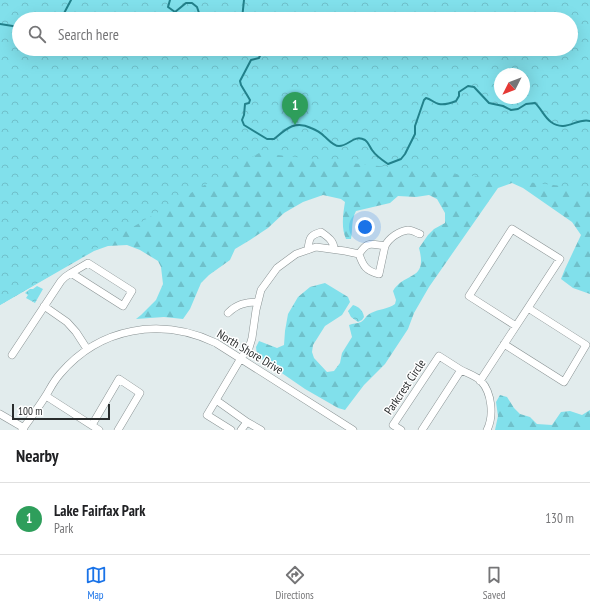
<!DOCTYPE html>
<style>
body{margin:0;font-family:"PT Sans Narrow",sans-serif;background:#f2f2f2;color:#202124}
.compass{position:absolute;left:494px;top:68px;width:36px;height:36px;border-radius:50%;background:#fff;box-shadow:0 4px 16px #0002;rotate:228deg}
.scale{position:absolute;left:12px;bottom:10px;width:98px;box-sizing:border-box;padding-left:4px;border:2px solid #292c2d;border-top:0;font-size:11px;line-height:14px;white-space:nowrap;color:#292c2d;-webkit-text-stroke:3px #fff;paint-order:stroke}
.you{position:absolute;left:365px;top:227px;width:14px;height:14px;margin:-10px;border:3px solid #fff;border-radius:50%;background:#1a73e8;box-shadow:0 0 0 6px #1a73e833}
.badge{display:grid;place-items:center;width:26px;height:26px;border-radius:50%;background:#1a73e8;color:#fff;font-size:13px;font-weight:700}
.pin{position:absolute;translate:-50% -33px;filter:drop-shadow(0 1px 2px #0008)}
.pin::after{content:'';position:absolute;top:21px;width:14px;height:12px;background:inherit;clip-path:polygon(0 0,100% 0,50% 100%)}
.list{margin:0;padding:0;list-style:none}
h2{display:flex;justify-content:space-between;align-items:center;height:52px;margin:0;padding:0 16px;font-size:17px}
h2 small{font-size:13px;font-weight:400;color:#757577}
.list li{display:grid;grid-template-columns:26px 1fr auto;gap:12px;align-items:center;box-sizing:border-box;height:72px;padding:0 16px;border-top:1px solid #e0e0e0}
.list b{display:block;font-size:15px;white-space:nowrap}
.list p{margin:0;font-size:13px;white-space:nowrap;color:#757577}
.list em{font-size:13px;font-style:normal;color:#757577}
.icon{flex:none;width:22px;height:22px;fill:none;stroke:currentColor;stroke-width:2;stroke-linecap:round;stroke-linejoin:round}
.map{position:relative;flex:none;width:590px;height:430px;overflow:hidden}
.search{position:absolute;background:#fff;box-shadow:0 4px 16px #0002;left:12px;right:12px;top:12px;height:44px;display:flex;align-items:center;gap:10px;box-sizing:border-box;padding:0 14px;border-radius:22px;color:#757577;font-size:15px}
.sheet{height:124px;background:#fff}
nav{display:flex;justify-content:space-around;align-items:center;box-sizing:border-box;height:56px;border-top:1px solid #e0e0e0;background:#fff;font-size:11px;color:#757577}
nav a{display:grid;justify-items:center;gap:2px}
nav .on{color:#1a73e8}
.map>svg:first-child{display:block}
.forest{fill:url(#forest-firs);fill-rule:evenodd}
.park{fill:url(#park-crowns);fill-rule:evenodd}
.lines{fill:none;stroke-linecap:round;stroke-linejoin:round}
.stream{stroke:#22818b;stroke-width:2}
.street-casing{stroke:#899293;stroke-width:8}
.street{stroke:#fff;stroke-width:7}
.labels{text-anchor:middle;stroke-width:3;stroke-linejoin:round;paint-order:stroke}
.street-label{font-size:12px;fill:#292c2d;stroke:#fff}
</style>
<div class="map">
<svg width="590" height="430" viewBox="0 0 590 430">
<defs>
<pattern id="forest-firs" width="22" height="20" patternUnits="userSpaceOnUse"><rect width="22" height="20" fill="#81e0eb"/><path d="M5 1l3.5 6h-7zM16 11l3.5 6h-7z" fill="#6fc0ca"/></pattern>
<pattern id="park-crowns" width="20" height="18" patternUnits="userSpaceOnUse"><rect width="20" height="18" fill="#81e0eb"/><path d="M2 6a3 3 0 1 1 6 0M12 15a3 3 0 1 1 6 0" fill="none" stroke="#6fc0ca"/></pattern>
</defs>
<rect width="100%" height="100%" fill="#e2eced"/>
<!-- forest -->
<path class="forest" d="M0 0 19 19V49H571V19L590 0V294L573 288 561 279 565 269 581 235 572 222 523 188 512 183 498 188 429 287 414 313 408 329 385 364 364 385 345 410 338 408 305 389 257 356 256 347 259 341 277 348 284 345 285 331 288 314 298 297 310 287 325 283 348 297 350 302 342 315 325 326 313 345 312 352 314 358 327 372 334 371 340 363 342 353 352 337 349 325C353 323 357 324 361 322 365 320 366 315 371 313 379 309 388 309 395 304L396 300 393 291C405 271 428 282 419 248L428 235 434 229 445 223V213L437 199 429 195 416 197 398 196 390 203 356 211C351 221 353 228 351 239H346C341 228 343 214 345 202L341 199 323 195 303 202 284 213 268 228 250 240 235 249 230 260 209 275 201 283 190 309 183 319 164 317 136 319 141 315 156 300 163 284 161 267 158 261 140 250 127 245 108 246 94 251 0 305ZM500 74H524V98H500Z
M500 395 507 397 514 408 520 414 530 417 537 424 552 425 561 412 570 411 582 415 590 410V430H495L498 416 496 402Z"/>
<!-- park -->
<path class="park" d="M0 0H590V189L259 153 0 305ZM19 19H571V49H19ZM500 74H524V98H500Z
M37 286 43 289 35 303 26 298 28 295 25 293 30 289H33Z
M353 305C359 307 363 310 364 317L362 320 358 322 351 317 348 311Z"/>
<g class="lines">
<!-- stream -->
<path class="stream" d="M170 0 168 7 175 12 186 3H192L197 7 201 19
M61 19 71 0
M242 19 244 0
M0 24 19 27
M261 49 262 51 259 58 251 60 240 81 241 85 250 100 249 103 245 104 244 115 242 120 244 125 267 139H274C286 129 295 120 311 128 316 130 320 132 324 136 328 139 333 146 339 146 349 146 354 134 365 140 368 142 370 147 372 150 376 156 382 160 388 164L401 159 405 154 415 134V126L424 100 426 98C431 99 434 103 439 104 444 105 451 103 456 101L459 96V92L468 86 474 87 489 103 503 106 511 110 518 109 526 104 535 103C541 108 544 117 551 122 566 133 577 117 590 121"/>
<!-- street casing -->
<g class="street-casing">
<path id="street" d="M308 250C309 238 310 235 321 232 328 237 334 241 334 249
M359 254C363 266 366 271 379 274L385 246
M44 306 67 322 76 332 87 349
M228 313C237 304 246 302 258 302
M504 344 564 382 586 345 528 308
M12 355 61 281 65 277 71 273 123 306 132 291 88 263 71 273
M480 381 560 259 512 229 469 296 516 326
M46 396 99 430
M216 400 207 415 231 430
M0 414 24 428
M247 422 261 430
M92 425 119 379 140 393 118 430
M22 430C30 419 38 408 45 397 50 389 53 382 60 374 100 327 161 317 216 343L353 430
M241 430 247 422 216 400 241 358 249 348 252 338 256 310 261 290 277 268 296 254 316 247 345 251 359 254C368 241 370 244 385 246 389 238 399 231 408 230 412 230 417 233 420 234
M401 430 393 425 439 356 461 370
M422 430 461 370C467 373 476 376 481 381 492 393 494 416 487 430"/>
</g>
<!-- street -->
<use href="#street" class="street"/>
</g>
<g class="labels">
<!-- street labels -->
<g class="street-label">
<text transform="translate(250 352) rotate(31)" y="4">North Shore Drive</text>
<text transform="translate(405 387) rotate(-56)" y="4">Parkcrest Circle</text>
</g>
</g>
</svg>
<svg class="compass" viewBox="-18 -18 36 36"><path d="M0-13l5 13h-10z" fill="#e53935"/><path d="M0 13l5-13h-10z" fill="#757577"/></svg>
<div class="scale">100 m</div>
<div class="you"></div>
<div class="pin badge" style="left:295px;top:125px;background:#2e9e5b">1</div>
<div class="search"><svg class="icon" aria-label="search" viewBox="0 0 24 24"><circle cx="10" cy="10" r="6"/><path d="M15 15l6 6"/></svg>Search here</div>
</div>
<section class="sheet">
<h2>Nearby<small></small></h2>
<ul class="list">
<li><span class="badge" style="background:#2e9e5b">1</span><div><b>Lake Fairfax Park</b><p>Park</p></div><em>130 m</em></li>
</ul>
</section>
<nav>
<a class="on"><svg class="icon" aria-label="map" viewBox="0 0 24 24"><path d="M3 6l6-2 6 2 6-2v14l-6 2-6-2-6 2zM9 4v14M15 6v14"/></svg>Map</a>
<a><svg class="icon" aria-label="directions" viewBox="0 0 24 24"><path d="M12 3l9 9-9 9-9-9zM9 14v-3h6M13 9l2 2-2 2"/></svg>Directions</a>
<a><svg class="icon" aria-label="saved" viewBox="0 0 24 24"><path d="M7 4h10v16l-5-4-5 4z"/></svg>Saved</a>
</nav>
